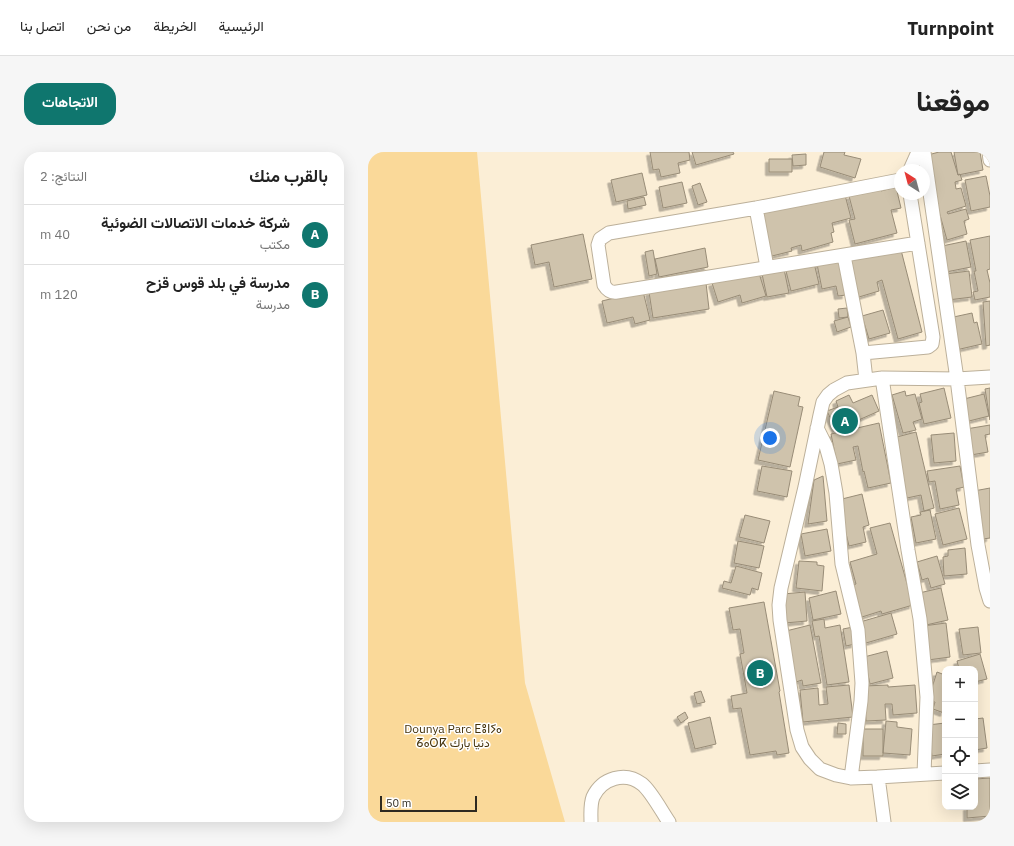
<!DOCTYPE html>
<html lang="ar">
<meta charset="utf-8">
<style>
body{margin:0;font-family:"IBM Plex Sans",Vazirmatn,"Noto Sans Tifinagh",sans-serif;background:#f6f6f6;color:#222;direction:rtl}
.controls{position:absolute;right:12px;bottom:12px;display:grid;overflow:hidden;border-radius:8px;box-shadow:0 4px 16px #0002}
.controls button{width:36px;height:36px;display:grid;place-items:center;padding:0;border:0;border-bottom:1px solid #e0e0e0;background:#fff;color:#222;font:20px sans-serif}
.compass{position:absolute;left:526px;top:12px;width:36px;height:36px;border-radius:50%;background:#fff;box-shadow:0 4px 16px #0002;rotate:324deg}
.scale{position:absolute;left:12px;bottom:10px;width:97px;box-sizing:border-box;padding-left:4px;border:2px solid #2e2a21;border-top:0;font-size:11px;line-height:14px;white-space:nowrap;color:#2e2a21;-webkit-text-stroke:3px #fff;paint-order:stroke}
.you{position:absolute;left:402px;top:286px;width:14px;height:14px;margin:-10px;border:3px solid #fff;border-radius:50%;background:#1a73e8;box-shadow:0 0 0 6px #1a73e833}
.badge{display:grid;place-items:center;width:26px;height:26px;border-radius:50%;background:#0f766e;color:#fff;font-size:13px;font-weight:700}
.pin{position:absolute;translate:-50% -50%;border:2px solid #fff;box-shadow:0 1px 4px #0006}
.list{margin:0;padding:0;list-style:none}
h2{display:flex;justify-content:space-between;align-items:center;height:52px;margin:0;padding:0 16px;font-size:17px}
h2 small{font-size:13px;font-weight:400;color:#767676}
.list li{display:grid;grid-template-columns:26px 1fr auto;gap:12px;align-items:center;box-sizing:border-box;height:60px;padding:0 16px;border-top:1px solid #e0e0e0}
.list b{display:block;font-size:15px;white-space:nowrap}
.list p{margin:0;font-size:13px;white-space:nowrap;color:#767676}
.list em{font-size:13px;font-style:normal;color:#767676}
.icon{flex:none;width:22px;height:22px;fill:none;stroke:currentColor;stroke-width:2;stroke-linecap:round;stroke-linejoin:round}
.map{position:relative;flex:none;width:622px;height:670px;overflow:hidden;direction:ltr;border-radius:16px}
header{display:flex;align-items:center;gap:24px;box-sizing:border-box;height:56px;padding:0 20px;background:#fff;border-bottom:1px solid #e0e0e0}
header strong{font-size:19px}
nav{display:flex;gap:22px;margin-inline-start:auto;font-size:14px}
.intro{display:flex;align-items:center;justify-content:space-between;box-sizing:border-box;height:96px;padding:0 24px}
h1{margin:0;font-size:28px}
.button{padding:10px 18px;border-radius:16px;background:#0f766e;color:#fff;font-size:14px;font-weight:700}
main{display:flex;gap:24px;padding:0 24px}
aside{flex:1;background:#fff;border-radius:16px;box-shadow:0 4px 16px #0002}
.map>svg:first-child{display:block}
.green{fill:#fad999}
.building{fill:#cfc3ac;stroke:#988c77;filter:url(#shadow)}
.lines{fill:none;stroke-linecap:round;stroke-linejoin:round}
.minor-casing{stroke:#bcb09a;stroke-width:15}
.minor{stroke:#fff;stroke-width:13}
.labels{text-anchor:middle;stroke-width:3;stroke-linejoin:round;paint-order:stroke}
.park-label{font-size:12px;fill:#45330c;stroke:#fff}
</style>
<header>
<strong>Turnpoint</strong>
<nav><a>الرئيسية</a><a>الخريطة</a><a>من نحن</a><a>اتصل بنا</a></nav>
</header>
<div class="intro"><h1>موقعنا</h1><a class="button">الاتجاهات</a></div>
<main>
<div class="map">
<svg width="622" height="670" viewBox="0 0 622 670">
<defs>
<filter id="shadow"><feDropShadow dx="-3.5" dy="3.5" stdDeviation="0" flood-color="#0004"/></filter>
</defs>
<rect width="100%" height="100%" fill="#fbeed6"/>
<!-- green -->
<path class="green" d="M0 0H109L157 531 197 670H0Z"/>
<!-- building -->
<path class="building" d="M282 0H321L322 8 310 11 312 21 293 25 291 17 285 18Z
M324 0H365L366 2 328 13Z
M456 0H477L476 3 493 7 487 26 452 15Z
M571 0H583L590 23 592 22 594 28 587 30 588 37 593 36 598 54 579 60 580 62 598 57 601 67 596 69 599 82 579 88 563 31 567 30 560 3Z
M586 0H612L615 18 590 23Z
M438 2V13L425 14 424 3Z
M401 7H424V20H401Z
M274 21 279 43 248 50 243 28Z
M618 24 622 44V55L603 59 597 28Z
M314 30 319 51 295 56 291 35Z
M332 31 339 50 330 53 324 34Z
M528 35 533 56 523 58 529 81 487 92 481 68 487 67 481 44 513 36V39Z
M477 43 483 66 464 71 466 80 463 81 465 90 434 99 433 93 423 96 424 99 404 104 393 59 432 49 433 54Z
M276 45 278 53 260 57 259 49Z
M215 82 224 127 186 135 181 110 167 113 163 93Z
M622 84V117L619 118 622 131V145L607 148 605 140 610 139 606 119H608L602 88Z
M598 89 603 115 578 120 574 94Z
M337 96 340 115 291 125 287 107Z
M285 98 289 122 281 124 277 100Z
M533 98 554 180 530 187 514 128 509 130 511 139 491 145 481 107Z
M471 108 478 143 470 144 468 134 454 137 449 112Z
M446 111 451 132 423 139 418 119Z
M416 117 421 141 399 145 394 122Z
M601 119 604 145 580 148 577 122Z
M377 121H391L398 144 374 151 372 143 350 150 344 131Z
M338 131 341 157 285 166 281 140Z
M275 139 282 168 267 172 265 165 239 171 234 149Z
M622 149V193L618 194 615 150Z
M479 156 480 165 471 166 470 157Z
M515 158 522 181 501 187 494 164Z
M604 161 606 171 609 170 614 192 588 198 581 166Z
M480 165 483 175 469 180 466 169Z
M576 236 583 266 556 272 551 251 554 250 552 242Z
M622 236V268L617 237Z
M406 239 432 245 430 254 435 255 422 315 390 308Z
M537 239 538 244 547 242 554 267 545 270 548 278 535 281 524 243Z
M616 242 621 264 601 269 596 247Z
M481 243 485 251 504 243 511 259 468 278 459 259 470 255 468 249Z
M511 271 523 331 500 336 496 319 495 320 490 294 485 295 488 308 469 312 463 282Z
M622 273V282L617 283 620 300 603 303 598 277Z
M548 280 566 356 556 359 553 343 539 346 525 286Z
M586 281 588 309 566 311 563 283Z
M394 314 424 319 419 345 389 339Z
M592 314 596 335 588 337 591 353 572 357 567 329 561 330 559 319Z
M455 324 459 369 440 372 446 328Z
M622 336V386L615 387 606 339Z
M494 342 501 373 495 375 498 390 481 394 470 348Z
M591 356 599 387 575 393 567 362Z
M562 358 568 387 548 391 543 365 553 363 552 360Z
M377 363 402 369 396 391 371 385Z
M522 371 545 453 514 462 513 459 494 465 485 433 488 432 482 410 509 402 502 376Z
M459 377 463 399 437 404 433 382Z
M370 389 396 394 391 416 366 411Z
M597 396 599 422 576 424 575 405 580 404V398Z
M569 404 577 432 563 436 560 426 554 428 549 410Z
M431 409 449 410V413L456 414 454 439 428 436Z
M368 414 394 421 390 438 384 436 382 443 354 436 356 429 363 431Z
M573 436 580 468 558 473 551 441Z
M468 439 473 462 445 468 441 446Z
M437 440 439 469 417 471 415 442Z
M396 450 412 539 411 540 421 601 409 603 408 599 382 603 373 556 365 557 363 544 379 541 372 502 376 501 372 477 365 478 361 456Z
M523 461 529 482 498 491 492 470Z
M456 467 457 476 472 473 481 530 459 533 451 484 447 485 444 469Z
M578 471 582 505 560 508 555 474Z
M442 473 453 531 435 534 434 528 428 530 418 479Z
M485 475 487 492 478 494 475 477Z
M610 475 613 501 595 503 591 477Z
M519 499 525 526 502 532 496 505Z
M612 502 619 527 607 530V517H591L589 509Z
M569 520 577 523V557L576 561 565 557 567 550 560 548Z
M481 533 485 565 435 570 432 538 450 536 451 553 460 552 458 535Z
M520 533V535L547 533 549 561 525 563 524 552H517L518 568 498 569 496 534Z
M333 539 337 550 329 552 326 541Z
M317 560 320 566 313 571 309 565Z
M342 565 348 592 327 597 320 571Z
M615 566 619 596 607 598V567Z
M518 569 529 570V575L544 577 542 603 515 601Z
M470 571 478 572V582H469Z
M577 571V602L564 604 560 573Z
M495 577H515V604H495Z
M622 626V664L599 666V655H607V627Z"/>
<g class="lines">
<!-- minor casing -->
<g class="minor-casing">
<path id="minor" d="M556 0 589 227 610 393 618 436 622 449
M621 0 622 8
M542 18 550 0
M532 28 388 56 241 81 232 87 230 93 236 133C239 138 242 141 249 140L550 91
M388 56 399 115
M476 104 495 201 498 228
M495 201 560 195 564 192 565 185 542 42
M514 226 540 398 552 467 559 545 556 622
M449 276 458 294 463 312 468 341 474 412 490 478 494 531 493 549 483 626
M607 619 622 618
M577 621 510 625 483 626 468 623 452 617 442 607 434 595 429 578 412 468 411 453 413 436 437 335 452 263 455 250 460 243 466 238 479 231 514 226 589 227 622 225
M510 625 516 670
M223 670C223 662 222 653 225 645 234 626 257 619 274 632 283 639 294 660 301 670"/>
</g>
<!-- minor -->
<use href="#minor" class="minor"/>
</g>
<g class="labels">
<!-- park labels -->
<g class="park-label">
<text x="85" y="581">Dounya Parc ⴹⵓⵏⵢⴰ<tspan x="85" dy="14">ⵒⴰⵔⴽ دنيا بارك</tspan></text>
</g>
</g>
</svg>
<div class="controls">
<button>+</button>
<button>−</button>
<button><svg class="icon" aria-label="locate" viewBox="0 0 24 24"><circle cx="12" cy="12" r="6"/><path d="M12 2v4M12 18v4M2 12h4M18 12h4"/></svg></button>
<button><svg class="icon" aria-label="layers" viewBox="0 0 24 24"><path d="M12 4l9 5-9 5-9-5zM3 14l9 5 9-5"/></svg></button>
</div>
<svg class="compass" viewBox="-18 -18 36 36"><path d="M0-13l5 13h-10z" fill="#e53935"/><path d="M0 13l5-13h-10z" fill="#767676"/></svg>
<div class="scale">50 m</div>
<div class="you"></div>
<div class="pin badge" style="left:477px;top:269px">A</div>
<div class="pin badge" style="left:392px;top:521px">B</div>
</div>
<aside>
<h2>بالقرب منك<small>النتائج: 2</small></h2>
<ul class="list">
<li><span class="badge">A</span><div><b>شركة خدمات الاتصالات الضوئية</b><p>مكتب</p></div><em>40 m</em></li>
<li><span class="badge">B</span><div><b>مدرسة في بلد قوس قزح</b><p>مدرسة</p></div><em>120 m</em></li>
</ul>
</aside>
</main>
